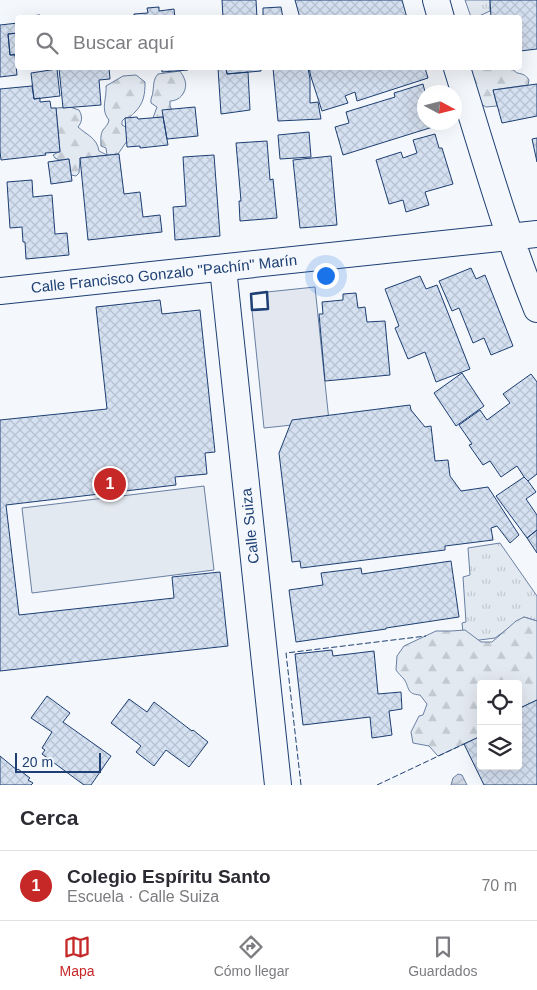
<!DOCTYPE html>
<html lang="es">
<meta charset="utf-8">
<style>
body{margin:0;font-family:Helvetica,sans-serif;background:#f7f7f7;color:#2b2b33}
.controls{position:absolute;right:15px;bottom:15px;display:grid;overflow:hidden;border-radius:5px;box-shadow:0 5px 20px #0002}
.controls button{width:45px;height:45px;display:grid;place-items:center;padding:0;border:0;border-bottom:1px solid #e1e1e2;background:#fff;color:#2b2b33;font:25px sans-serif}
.compass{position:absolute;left:417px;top:85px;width:45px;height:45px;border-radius:50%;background:#fff;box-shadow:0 5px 20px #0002;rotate:97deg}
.scale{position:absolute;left:15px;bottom:12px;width:86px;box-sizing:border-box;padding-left:5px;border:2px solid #1d3f73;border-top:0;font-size:14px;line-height:18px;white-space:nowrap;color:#1d3f73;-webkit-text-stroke:4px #f4f7fb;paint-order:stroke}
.you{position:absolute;left:325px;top:275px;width:18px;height:18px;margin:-12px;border:4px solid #fff;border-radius:50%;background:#1a73e8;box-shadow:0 0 0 8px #1a73e833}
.badge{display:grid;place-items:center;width:32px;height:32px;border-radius:50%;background:#c62828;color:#fff;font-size:16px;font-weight:700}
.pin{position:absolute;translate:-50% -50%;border:2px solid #fff;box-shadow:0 1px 5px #0006}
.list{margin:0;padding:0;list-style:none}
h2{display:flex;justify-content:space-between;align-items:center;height:65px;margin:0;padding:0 20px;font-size:21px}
h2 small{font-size:16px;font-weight:400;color:#7c7c81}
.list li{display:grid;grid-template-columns:32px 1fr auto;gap:15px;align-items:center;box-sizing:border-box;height:70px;padding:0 20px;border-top:1px solid #e1e1e2}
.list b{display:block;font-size:19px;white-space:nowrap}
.list p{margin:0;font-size:16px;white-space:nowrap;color:#7c7c81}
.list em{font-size:16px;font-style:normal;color:#7c7c81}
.icon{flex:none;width:28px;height:28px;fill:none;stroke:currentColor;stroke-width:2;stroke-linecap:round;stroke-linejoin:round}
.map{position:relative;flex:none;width:537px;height:785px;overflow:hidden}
.search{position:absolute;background:#fff;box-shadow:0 5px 20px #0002;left:15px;right:15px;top:15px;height:55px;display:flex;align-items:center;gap:12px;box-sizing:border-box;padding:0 18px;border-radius:5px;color:#7c7c81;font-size:19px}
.sheet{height:135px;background:#fff}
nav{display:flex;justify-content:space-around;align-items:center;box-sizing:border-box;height:70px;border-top:1px solid #e1e1e2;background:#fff;font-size:14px;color:#7c7c81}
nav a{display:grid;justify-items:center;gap:2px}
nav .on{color:#c62828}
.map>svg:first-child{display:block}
.grass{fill:url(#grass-tufts);stroke:#687fa3}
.forest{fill:url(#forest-firs);stroke:#687fa3}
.pitch{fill:#e3e9f0;stroke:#687fa3}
.parking{fill:#e3e8f0;stroke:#687fa3}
.water{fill:url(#water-waves);stroke:#687fa3}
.building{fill:url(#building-cross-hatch);stroke:#1d3f73}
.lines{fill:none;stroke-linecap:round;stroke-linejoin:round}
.minor-casing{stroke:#1d3f73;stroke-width:28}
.minor{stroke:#f4f7fb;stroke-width:26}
.fence{stroke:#1d3f73;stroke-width:1;stroke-dasharray:6 2.5;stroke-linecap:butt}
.wall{stroke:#1d3f73;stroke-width:2.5}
.labels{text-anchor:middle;stroke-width:4;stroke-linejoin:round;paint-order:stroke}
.street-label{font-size:15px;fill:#1d3f73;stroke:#f4f7fb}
</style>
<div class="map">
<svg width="537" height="785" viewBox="0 0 537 785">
<defs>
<pattern id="grass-tufts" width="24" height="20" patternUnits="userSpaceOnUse" patternTransform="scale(1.25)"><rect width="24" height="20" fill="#e3e9f0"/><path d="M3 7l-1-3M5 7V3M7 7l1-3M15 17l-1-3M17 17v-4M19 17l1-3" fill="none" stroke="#c2c9d1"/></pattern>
<pattern id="forest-firs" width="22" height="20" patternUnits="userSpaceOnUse" patternTransform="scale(1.25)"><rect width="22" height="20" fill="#e3e9f0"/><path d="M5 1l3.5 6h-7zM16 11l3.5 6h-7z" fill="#c2c9d1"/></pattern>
<pattern id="water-waves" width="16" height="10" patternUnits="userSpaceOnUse" patternTransform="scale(1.25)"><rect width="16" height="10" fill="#cfd7e4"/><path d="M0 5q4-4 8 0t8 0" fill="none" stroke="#b1bac7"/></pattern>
<pattern id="building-cross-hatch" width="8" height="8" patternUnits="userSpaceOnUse" patternTransform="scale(1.25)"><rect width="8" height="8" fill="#d5e0f0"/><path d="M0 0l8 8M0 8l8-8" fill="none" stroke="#b6c1d1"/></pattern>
</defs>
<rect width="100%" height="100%" fill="#f4f7fb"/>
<!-- grass -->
<path class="grass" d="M465 0H490V11L477 17H471Z
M500 543 537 596V621L524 617 495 638 464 642 462 623 466 622 463 577 470 575 468 548Z"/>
<!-- forest -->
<path class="forest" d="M465 68H511L517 73C523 74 526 75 529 80L528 85 493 90 497 106 486 107 479 103Z
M180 71C181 73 183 75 184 78 189 88 182 101 170 101V106L172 110 163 117 153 118 157 107 151 103C150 98 153 96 153 91 154 84 153 80 158 74Z
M136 75 145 82C145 94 144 103 135 112 131 116 131 117 125 118L122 121V125L126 127 127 141 118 154 80 158 79 173 76 176 71 175 69 159 59 160 55 158 53 155 60 151 56 108 70 107 79 110C83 117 82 122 78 127 87 135 97 138 99 151L107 155 106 148 101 146C101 140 100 135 103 130 106 126 108 125 109 120 100 109 107 99 106 86L123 76Z
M524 617 537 621V700L518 709V684H481V736L438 756 429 746 413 743 411 732 419 716 423 715 427 704 420 695C406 694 410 688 404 679 401 676 398 673 396 670L397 656 404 646 436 631H451L465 630 481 642H492L516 621Z"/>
<!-- pitch -->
<path class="pitch" d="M204 486 214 570 32 593 22 508Z"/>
<!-- parking -->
<path class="parking" d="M315 287 329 421 264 428 252 310 268 309 267 292Z"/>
<!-- water -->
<path class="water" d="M458 774 462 775 467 785H451L453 778Z"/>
<!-- building -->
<path class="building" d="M222 0H256L257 18H223Z
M295 0H402L407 18H300Z
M490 0H537V49L520 51V18H491Z
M159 7V11L174 9 175 18H134V14L148 13 147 8Z
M281 7 283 18H263V8Z
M40 15 41 18 20 17Z
M18 23V33L8 34 10 55H15L17 75 0 77V25Z
M18 33V54L10 55 8 34Z
M59 68H109L110 79 99 80 101 105 63 108Z
M162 68H187L188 70 162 72Z
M218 68H226L227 74 248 72 250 110 221 114Z
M226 68H261V71L227 74Z
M273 68H308L310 79V103L318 102 321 119 278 121Z
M309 68H425L428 78 357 101 355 92 345 96 348 103 322 111 311 77Z
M57 69 60 96 34 99 31 73Z
M423 84 425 92 424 122H434L436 126 343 155 335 127 349 123 346 112 395 97 394 93Z
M537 84V116L502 123 493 90Z
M32 86 34 99 40 98V102L50 101 51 108H56L60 152 45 153 46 155 1 160 0 151V89Z
M195 107 198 136 167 139 162 110Z
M137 117 138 119 163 117 168 145 140 148V146L127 147 125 118Z
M309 132 311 157 280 159 278 135Z
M435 134 439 148H442L453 184 425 192 429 205 406 212 403 200 389 204 376 160 401 152 403 158 417 153 413 140Z
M537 138V162L532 139Z
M267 141 270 180 273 179 277 218 240 221 239 201H241L236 143Z
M119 154 124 194 140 192 143 217 160 215 162 232 88 240 80 158Z
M214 155 220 236 175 240 173 207 186 206 183 157Z
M331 156 337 225 300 228 293 160Z
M69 159 72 181 51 184 48 162Z
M32 180 33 197 52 195 55 234 67 233 69 255 26 259 25 242H23L22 227 10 228 7 182Z
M471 268 476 279 485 275 513 346 491 355 484 338 473 343 459 308 452 311 439 281Z
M420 276 426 289 437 285 470 369 436 382 425 352 408 359 395 328 399 326 385 289Z
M356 293 358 308 365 307 367 322 385 321 390 375 325 381 319 314H323L322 302 343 300V294Z
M160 300 162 314 200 310 215 452 205 453 207 474 175 477 176 485 6 505 19 615 174 598 172 577 220 572 228 646 0 671V420L107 409 96 307Z
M462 373 484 406 456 426 434 393Z
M531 374 537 382V474L528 481 524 477 517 466 501 477 490 461 483 465 469 445 472 444 459 425 480 410 487 420 510 403 503 394Z
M410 405 411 410 425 427 431 426 435 461 448 460 450 476 461 491 488 487 519 535 510 543 497 526 491 528 493 540 445 546V550L301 568 300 561 292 562 279 453 292 420Z
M524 477 528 481 536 492 526 499 537 515V530L527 538 496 496Z
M537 530V553L527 538Z
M451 561 459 617 386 628V629L296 642 289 590 323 585 321 573 361 568 362 574Z
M332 650 333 656 374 651 378 694 401 692 402 709 389 711 392 735 372 738 370 717 303 725 295 654Z
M47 696 70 713 63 722 111 756 91 785H84L42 754 45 750 42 748 52 732 31 718Z
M129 699 147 712 154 702 192 731 193 730 208 742 189 767 166 750 154 766 136 752 141 746 111 723Z
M537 700V785H484L464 744 481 736V766H518V709Z
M0 756 17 770 18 769 30 778 28 780 33 783 31 785H0Z"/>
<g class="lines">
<!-- minor casing -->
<g class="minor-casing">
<path id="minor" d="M436 0 441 18
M457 68C482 148 505 230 537 309
M223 268 278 785
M0 291 537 234"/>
</g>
<!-- minor -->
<use href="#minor" class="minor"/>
<!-- fence -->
<path class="fence" d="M301 785 286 653 426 636
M377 785 464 744"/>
<!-- wall -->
<path class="wall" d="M267 292 268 309 252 310 251 294Z"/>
</g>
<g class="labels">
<!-- street labels -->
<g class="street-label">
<text transform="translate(164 274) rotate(-6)" y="5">Calle Francisco Gonzalo "Pachín" Marín</text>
<text transform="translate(250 526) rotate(-96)" y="5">Calle Suiza</text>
</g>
</g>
</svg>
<div class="controls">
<button><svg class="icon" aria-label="locate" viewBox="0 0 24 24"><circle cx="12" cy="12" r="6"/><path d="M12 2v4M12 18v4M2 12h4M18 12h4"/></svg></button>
<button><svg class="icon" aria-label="layers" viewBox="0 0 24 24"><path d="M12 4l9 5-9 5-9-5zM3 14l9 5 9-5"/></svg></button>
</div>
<svg class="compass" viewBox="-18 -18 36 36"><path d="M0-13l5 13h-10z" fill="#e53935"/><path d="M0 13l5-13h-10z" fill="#7c7c81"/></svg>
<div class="scale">20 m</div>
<div class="you"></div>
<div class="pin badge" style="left:110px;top:484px">1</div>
<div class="search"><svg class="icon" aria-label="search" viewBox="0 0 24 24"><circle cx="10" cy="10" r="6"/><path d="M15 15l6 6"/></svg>Buscar aquí</div>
</div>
<section class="sheet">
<h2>Cerca<small></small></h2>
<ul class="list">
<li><span class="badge">1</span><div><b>Colegio Espíritu Santo</b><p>Escuela · Calle Suiza</p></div><em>70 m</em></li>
</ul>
</section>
<nav>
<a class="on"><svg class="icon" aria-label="map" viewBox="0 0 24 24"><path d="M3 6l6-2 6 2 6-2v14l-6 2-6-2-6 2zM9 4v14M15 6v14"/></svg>Mapa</a>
<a><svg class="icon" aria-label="directions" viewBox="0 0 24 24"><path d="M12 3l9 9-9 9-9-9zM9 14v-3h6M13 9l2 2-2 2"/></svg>Cómo llegar</a>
<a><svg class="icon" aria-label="saved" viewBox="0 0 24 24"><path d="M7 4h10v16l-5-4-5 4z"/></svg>Guardados</a>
</nav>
